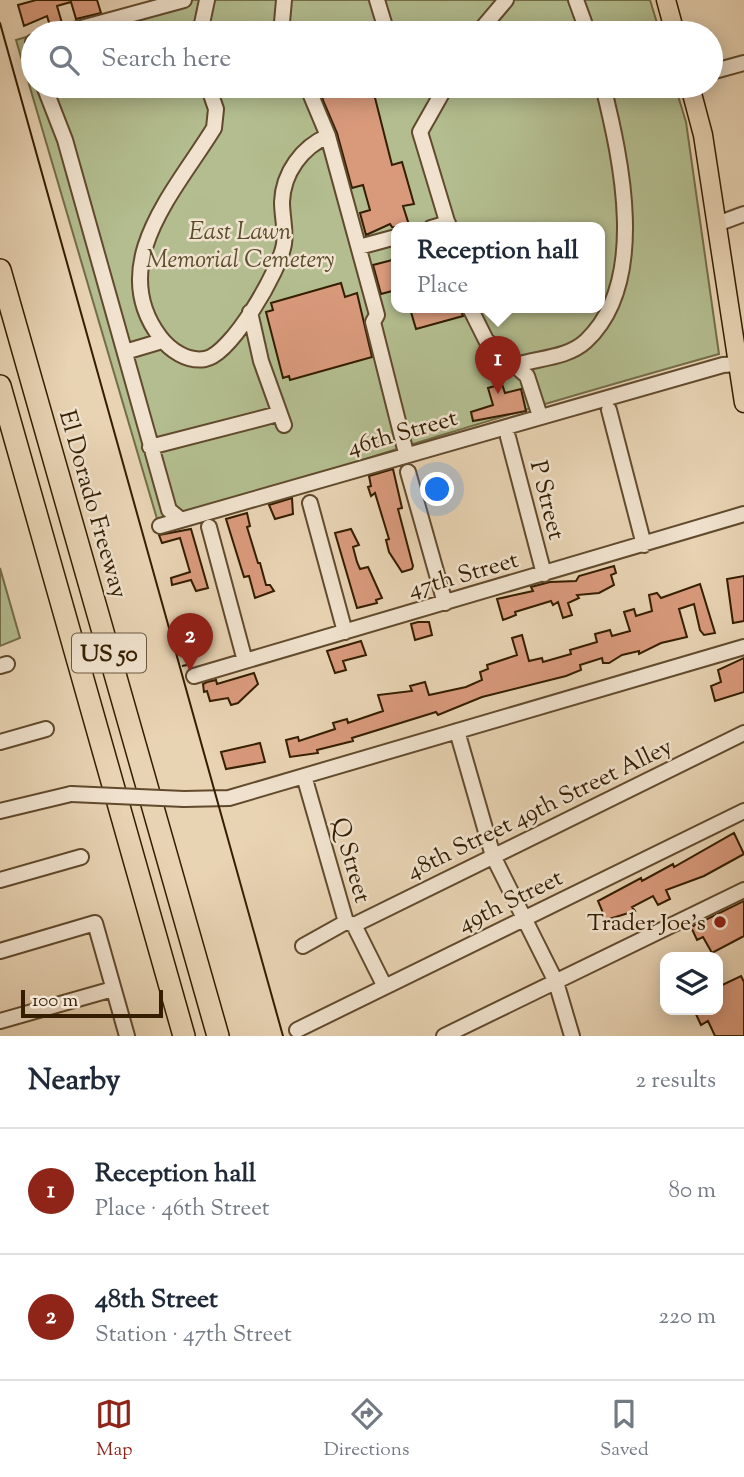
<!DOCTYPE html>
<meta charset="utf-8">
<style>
body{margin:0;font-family:"Sorts Mill Goudy",serif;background:#f2f2f3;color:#1f2937}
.controls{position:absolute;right:21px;bottom:21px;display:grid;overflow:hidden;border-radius:14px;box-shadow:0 4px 18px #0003}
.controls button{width:63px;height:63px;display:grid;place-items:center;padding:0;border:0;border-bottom:2px solid #e0e1e3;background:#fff;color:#1f2937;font:35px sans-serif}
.scale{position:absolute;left:21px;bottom:18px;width:142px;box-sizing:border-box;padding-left:7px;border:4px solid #341d00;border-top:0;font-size:19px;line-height:24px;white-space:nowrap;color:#341d00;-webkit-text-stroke:5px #f0e2ce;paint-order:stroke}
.you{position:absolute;left:438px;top:490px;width:24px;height:24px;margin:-18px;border:5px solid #fff;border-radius:50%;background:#1a73e8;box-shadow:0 0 0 10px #1a73e833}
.badge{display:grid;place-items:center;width:46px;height:46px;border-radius:50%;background:#8f2418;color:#fff;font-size:23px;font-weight:700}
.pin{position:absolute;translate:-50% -58px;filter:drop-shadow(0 2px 4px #0008)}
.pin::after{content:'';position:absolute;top:37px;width:24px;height:21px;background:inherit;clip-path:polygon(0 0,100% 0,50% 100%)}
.popup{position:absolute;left:391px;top:222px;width:214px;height:91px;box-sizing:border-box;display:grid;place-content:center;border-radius:14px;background:#fff;filter:drop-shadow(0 2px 5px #0005);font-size:23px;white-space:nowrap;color:#747a83}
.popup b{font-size:26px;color:#1f2937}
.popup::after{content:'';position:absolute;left:50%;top:100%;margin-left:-14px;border:14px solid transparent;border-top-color:#fff}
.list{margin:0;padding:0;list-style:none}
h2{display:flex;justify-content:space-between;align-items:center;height:91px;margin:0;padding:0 28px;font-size:30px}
h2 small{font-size:23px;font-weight:400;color:#747a83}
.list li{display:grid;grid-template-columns:46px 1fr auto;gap:21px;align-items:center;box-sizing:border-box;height:126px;padding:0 28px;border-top:2px solid #e0e1e3}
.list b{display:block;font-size:26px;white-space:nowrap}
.list p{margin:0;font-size:23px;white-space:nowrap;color:#747a83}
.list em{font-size:23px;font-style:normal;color:#747a83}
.icon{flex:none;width:38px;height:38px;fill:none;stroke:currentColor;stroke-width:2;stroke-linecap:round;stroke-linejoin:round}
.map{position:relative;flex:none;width:744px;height:1036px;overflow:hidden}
.search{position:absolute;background:#fff;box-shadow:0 4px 18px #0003;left:21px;right:21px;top:21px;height:77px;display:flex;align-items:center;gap:18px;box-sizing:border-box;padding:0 24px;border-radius:38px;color:#747a83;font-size:26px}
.sheet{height:343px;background:#fff}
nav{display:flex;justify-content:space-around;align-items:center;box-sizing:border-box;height:98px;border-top:2px solid #e0e1e3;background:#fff;font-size:19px;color:#747a83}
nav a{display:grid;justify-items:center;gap:4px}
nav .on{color:#8f2418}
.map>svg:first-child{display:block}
.green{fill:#b3bd8f;stroke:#746d48;stroke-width:2;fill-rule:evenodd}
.building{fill:#d99a7c;stroke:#341d00;stroke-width:2}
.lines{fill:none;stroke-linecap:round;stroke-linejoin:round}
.minor-casing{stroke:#614a2d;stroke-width:18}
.major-casing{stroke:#341d00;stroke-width:21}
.highway-casing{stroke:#341d00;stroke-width:24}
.path{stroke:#341d00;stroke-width:2;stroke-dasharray:5 3.5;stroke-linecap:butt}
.minor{stroke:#f0e2ce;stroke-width:14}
.major{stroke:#e8d3b3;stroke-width:18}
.highway{stroke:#e8d3b3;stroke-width:21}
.tram{stroke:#341d00;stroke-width:2}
.minor-bridge-casing{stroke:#614a2d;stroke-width:18;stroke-linecap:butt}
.minor-bridge{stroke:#f0e2ce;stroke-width:14}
.poi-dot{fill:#8f2418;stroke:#f0e2ce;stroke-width:2.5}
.labels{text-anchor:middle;stroke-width:5;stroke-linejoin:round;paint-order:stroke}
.shield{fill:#f0e2ce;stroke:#6c583e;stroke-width:2}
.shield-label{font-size:23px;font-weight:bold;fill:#341d00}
.park-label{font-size:24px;font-style:italic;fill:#5a4d2b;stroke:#f0e2ce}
.street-label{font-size:24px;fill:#341d00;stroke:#f0e2ce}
.poi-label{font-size:24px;fill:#341d00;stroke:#f0e2ce;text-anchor:end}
</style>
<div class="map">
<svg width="744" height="1036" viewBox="0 0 744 1036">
<rect width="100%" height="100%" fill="#e8d3b3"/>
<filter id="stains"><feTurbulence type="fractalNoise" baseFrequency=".00286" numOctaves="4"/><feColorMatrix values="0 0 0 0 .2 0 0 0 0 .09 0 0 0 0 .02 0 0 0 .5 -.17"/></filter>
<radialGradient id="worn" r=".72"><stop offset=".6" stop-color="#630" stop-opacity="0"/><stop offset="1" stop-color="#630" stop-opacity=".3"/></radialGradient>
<!-- green -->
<path class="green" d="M157 0H650L660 33H39Z
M33 35V86H675L686 122 719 354C531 407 344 462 160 529L16 40ZM396 228H600V308H396Z
M0 568 20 638 0 646Z"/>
<!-- building -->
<path class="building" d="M36 0H97L101 13 76 19 71 2 57 6 62 23 55 28 51 29 47 16 24 26 18 5Z
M356 86H372L392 165 402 162 414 204 403 206 410 228 392 227 390 224 366 235 360 213 370 210 363 185 352 188 337 133 322 98Z
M396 259V290L381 294 373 265Z
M341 283 345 297 357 293 372 357 290 380 289 376 283 378 266 312 273 310 271 303Z
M414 308H460L463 316 416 329 411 312Z
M502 384 505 393 521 389 526 411 473 421 471 412 493 405 488 388Z
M393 469 402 508 398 509 413 566 412 569 402 572 389 552 386 540 389 539 375 493 371 496 368 487 371 486 369 476Z
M292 498 293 514 275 519 269 505Z
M247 513 250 526 247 527 258 563H260L266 585H270L274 591 255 598 249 576 244 577 226 519Z
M191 529 208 588 196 591 191 580 172 585 171 578 190 572 180 538 162 543 159 535Z
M351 529 359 545 353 547 357 562 360 569 368 567 382 598 376 600 377 603 357 608 335 533Z
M614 566 616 573 611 575 614 585 599 593 577 595 579 598 568 603 572 615 563 618 558 602 553 605 551 601 515 612 516 615 503 620 497 599 533 591 531 587 550 582 576 581 579 576Z
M744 576V621L733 623 727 579Z
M700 584 715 633 704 635 700 630 694 604 679 609 687 637 661 643 639 654V651L622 655 609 663H603L602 658 580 665 581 670 566 676 482 697 438 715 436 712 352 738 353 741 317 750 318 753 290 757 286 740 298 737 299 741 335 729 333 723 347 719 348 723 383 711 378 695 412 691 410 686 425 682 429 695 466 687 482 680 480 672 488 669 487 665 517 655 512 638 522 635 529 661 542 658 543 662 571 654 570 650 597 642 595 634 610 630 612 636 630 631 624 612 634 609 636 616 652 611 649 595 657 593 661 598Z
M418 622H429L432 635 415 640 411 624Z
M361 641 366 655 343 661 346 670 335 673 327 651Z
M744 658V692L715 701 711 686 721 682 718 670Z
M254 673 258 684 238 703 231 705 228 698 210 701 207 691 204 692 203 684 207 682 216 680 217 684Z
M260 743 265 762 226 769 221 752Z
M734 833 744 854 704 876 666 890 670 899 658 905 653 896 632 907 635 911 606 920 598 901 641 878 642 881 673 864 674 867Z
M744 901V936L712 953 703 937 697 940 691 927Z
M741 976 744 982V1036H715L708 1021 701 1025 694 1010H718V987Z"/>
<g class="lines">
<!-- minor casing -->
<g class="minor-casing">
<path id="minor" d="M377 0 387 33
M576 0 588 33
M63 33 184 0
M200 33 207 0
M281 33 284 0
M478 33 506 0
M33 42V45
M711 72 744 63
M44 86 65 140 169 510 180 519
M208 86 216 109 214 128C176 190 105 264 160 337 170 350 187 362 205 359 231 355 280 270 284 244 286 230 282 216 282 202 283 173 302 147 328 136L307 86
M446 86 420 132 449 228
M311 91 328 86
M328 136 377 315 373 322 406 453
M717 224 744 214
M431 228 448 223
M359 247 396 237
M470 308 486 340 527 376 540 416
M250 312 261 361 284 425
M125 352 162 341
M516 365C538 358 568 358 586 341 649 282 621 159 603 86
M609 410 644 545
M508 437 544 574
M150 447 278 414
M408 472 445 603
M310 503 345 632
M160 526 723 365 738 364
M209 527 245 661
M0 666 7 664
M194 676 744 514
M457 731 493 856 556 982 572 1036
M0 742 46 729
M304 776 346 922 354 925 385 987
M184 799 229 798 744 647
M0 811 71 794
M0 880 81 857
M354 925 744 733
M303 946 346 922
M0 951 95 923 127 1036
M0 1021 113 989
M297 1030 744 811
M444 1036 744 890"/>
</g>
<!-- major casing -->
<g class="major-casing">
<path id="major" d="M666 0 675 33
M690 86 703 135 744 403"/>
</g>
<!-- highway casing -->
<g class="highway-casing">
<path id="highway" d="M0 270 218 1036
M0 386 184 1036"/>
</g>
<!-- path -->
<path class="path" d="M177 646 184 644 191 665
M182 666 191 664"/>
<!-- minor -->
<use href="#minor" class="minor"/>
<!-- major -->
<use href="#major" class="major"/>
<!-- highway -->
<use href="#highway" class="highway"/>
<!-- tram -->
<path class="tram" d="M0 23 283 1036"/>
<!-- minor-bridge casing -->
<g class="minor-bridge-casing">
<path id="minor-bridge" d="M71 794 184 799"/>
</g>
<!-- minor-bridge -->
<use href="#minor-bridge" class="minor-bridge"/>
</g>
<!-- markers -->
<circle class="poi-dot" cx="720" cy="922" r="7"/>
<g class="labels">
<!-- shield labels -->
<rect class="shield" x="72" y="633.5" width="74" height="39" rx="5"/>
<g class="shield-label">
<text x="109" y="661">US 50</text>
</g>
<!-- park labels -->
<g class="park-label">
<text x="240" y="239">East Lawn<tspan x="240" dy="28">Memorial Cemetery</tspan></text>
</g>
<!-- street labels -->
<g class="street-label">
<text transform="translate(402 432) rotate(-16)" y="8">46th Street</text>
<text transform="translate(548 500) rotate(76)" y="8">P Street</text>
<text transform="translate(94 504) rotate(74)" y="8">El Dorado Freeway</text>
<text transform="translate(463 574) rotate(-16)" y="8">47th Street</text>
<text transform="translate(539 808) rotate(-26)" y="8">48th Street 49th Street Alley</text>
<text transform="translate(352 860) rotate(74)" y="8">Q Street</text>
<text transform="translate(510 900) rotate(-26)" y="8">49th Street</text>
</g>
<!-- poi labels -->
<g class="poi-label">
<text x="706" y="930">Trader Joe's</text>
</g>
</g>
<rect width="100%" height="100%" filter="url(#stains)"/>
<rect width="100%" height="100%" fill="url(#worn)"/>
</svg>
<div class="controls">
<button><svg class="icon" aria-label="layers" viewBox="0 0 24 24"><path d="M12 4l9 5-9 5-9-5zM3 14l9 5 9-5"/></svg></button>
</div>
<div class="scale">100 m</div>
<div class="you"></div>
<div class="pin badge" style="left:498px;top:394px">1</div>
<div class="popup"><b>Reception hall</b>Place</div>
<div class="pin badge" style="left:190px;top:671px">2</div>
<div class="search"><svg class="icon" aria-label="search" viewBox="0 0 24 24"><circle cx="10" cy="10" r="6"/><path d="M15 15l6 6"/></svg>Search here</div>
</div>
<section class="sheet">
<h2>Nearby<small>2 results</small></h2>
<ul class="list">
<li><span class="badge">1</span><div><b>Reception hall</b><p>Place · 46th Street</p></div><em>80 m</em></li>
<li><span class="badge">2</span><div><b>48th Street</b><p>Station · 47th Street</p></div><em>220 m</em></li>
</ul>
</section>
<nav>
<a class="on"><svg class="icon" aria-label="map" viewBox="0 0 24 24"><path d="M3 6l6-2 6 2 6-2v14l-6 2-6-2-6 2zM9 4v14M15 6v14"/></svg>Map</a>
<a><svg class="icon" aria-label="directions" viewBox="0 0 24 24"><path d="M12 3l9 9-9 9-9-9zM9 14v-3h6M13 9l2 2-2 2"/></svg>Directions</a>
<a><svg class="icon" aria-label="saved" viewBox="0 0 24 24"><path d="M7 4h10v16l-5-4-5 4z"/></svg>Saved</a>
</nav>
